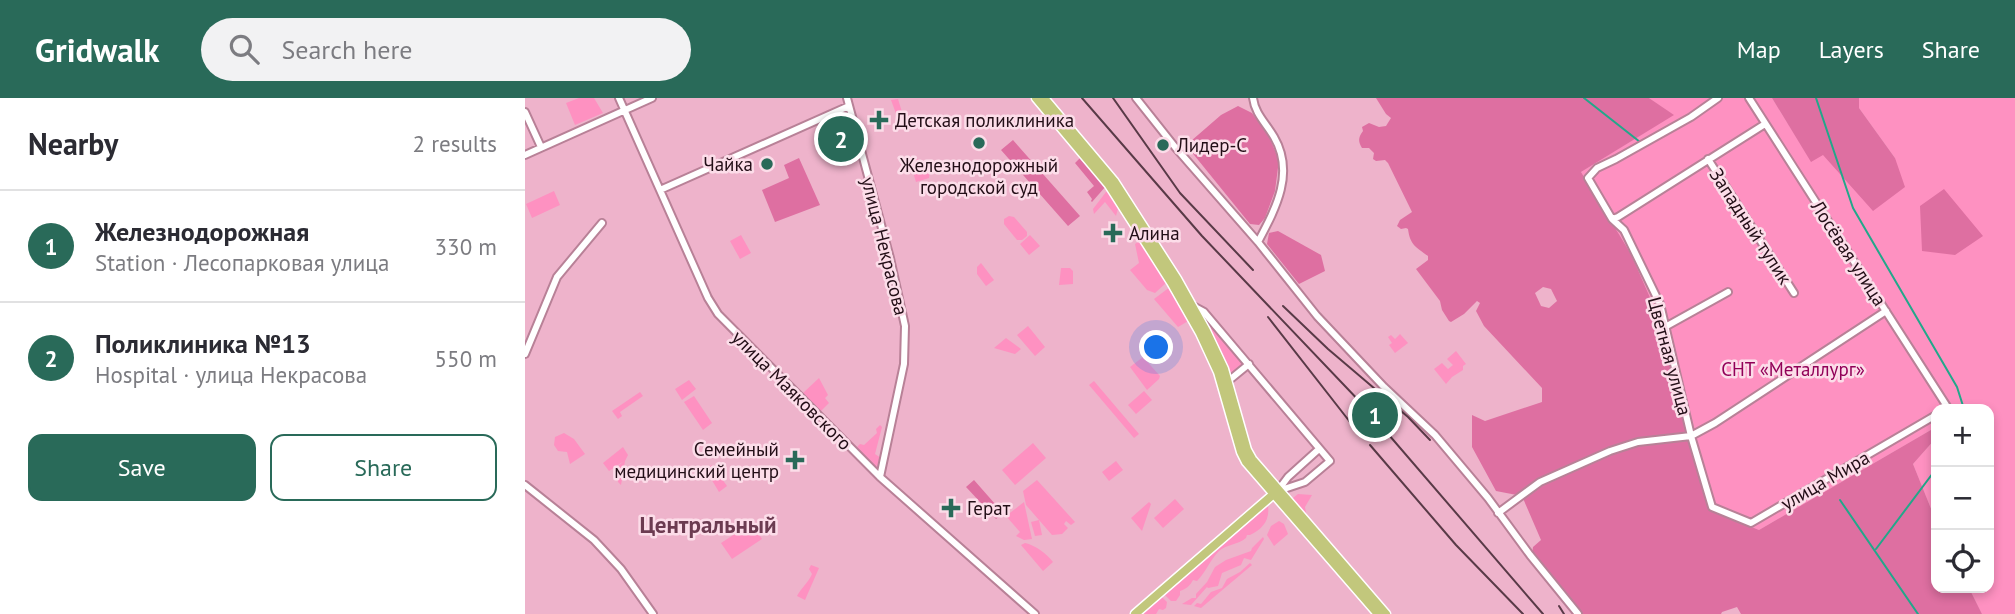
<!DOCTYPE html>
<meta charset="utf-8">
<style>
body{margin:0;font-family:"PT Sans",sans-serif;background:#f2f2f3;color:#2b2b33}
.controls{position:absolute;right:21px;bottom:21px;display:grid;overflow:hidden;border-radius:14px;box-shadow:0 4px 10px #0003}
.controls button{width:63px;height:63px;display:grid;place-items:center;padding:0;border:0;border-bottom:2px solid #e1e1e2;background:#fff;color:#2b2b33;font:35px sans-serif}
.you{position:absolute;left:632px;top:250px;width:24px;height:24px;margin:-18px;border:5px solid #fff;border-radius:50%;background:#1a73e8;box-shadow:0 0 0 10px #1a73e833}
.badge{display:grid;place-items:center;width:46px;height:46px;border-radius:50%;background:#296a59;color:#fff;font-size:23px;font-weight:700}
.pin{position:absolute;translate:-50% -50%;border:4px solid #fff;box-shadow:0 2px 7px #0006}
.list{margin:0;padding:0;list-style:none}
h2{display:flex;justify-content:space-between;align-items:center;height:91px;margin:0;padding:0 28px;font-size:30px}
h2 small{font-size:23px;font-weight:400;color:#7c7c81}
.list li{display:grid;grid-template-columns:46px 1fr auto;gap:21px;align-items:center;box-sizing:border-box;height:112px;padding:0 28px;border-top:2px solid #e1e1e2}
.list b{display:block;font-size:26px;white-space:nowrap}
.list p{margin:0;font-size:23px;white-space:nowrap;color:#7c7c81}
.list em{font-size:23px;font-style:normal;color:#7c7c81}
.actions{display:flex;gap:14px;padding:21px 28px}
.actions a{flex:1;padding:16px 0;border:2px solid #296a59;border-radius:14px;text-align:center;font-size:24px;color:#296a59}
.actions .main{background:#296a59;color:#fff}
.icon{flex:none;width:38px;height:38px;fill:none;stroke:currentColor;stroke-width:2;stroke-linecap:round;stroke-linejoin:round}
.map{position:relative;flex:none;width:1490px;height:516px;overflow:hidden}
header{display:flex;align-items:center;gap:42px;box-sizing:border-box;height:98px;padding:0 35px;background:#296a59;color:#fff}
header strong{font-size:33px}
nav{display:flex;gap:38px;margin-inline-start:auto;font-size:24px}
.search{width:490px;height:63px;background:#f2f2f3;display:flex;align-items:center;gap:18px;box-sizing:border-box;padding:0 24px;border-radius:38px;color:#7c7c81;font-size:26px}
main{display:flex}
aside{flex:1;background:#fff}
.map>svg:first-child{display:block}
.green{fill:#fe91c1}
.forest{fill:#de6fa1;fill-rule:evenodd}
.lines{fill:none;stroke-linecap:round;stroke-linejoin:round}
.stream{stroke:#21a88a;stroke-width:2}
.minor-casing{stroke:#b88197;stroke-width:10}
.major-casing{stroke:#fff;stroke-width:11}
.minor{stroke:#fff;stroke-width:6}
.major{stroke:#c2c77c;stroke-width:8}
.rail{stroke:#593a47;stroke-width:2}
.poi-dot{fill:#296a59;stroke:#fcdde9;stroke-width:2.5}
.labels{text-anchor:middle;stroke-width:5;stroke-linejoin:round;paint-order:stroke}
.poi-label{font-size:19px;fill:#230e17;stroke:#fcdde9;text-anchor:start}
.street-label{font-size:19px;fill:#230e17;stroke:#fcdde9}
.park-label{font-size:19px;fill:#910058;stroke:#fcdde9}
.quarter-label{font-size:23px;font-weight:bold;fill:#6c3b51;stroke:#fcdde9}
</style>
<header>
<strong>Gridwalk</strong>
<div class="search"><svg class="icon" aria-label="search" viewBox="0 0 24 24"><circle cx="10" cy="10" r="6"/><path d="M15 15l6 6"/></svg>Search here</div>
<nav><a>Map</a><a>Layers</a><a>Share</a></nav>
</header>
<main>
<aside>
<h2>Nearby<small>2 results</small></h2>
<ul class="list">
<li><span class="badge">1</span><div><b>Железнодорожная</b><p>Station · Лесопарковая улица</p></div><em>330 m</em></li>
<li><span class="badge">2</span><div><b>Поликлиника №13</b><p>Hospital · улица Некрасова</p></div><em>550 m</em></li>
</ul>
<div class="actions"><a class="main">Save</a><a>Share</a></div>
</aside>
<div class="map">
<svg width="1490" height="516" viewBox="0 0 1490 516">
<rect width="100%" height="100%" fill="#eeb3cb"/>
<!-- green -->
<path class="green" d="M54 0H69L78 15 50 27 41 5Z
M1124 0H1247L1286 63 1298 56 1370 60 1334 10V0H1490V516H1457L1444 490H1464V311H1411V329L1234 432 1185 412 1167 351 1130 211 1106 156 1056 74 1148 17Z
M373 1 377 14 383 13 377 32 366 2Z
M383 58 406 66 404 80 391 84Z
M584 92 594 107 591 118 580 104 569 116 568 111 581 94Z
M29 93 35 107 7 120 1 106Z
M484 118 489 119 502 134V138L497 142H492L479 126V121Z
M216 137 226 155 215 161 205 143Z
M505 137 515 148 504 157 495 146Z
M616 142 641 183V185L630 195 622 192 605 172 614 165 610 146Z
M456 165 469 182 461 188 452 176V169Z
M536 170H545L548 173V186L534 187Z
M645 189 665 222 653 229 629 201Z
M675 215 716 262V268L705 276 702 274Z
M503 228 520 249 510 258 492 237Z
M875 236 883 245 870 255 864 247 867 245 863 239 866 237 870 241Z
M481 240 496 251 490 256 469 250Z
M931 253 941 266 938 268V272L927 279 921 286 909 271 917 265 923 271 928 267 922 261Z
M618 259 635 278 634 281 622 292 605 269Z
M294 280 303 297 300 300 304 305 296 313 278 295Z
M164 282 171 291 157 302 150 291Z
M569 283 614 336 609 340 564 287Z
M619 293 627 302 611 316 603 307Z
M115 294 118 298 95 314 97 318 93 321 87 313Z
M169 298 187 325 178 332 159 304Z
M355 327 357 329 350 356 356 360V365L351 369 331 350 335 346 339 347 352 335 351 331Z
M39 335 49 341 60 356 45 366 42 354 33 353 29 347 30 339Z
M1411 340V423L1388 366Z
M508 345 521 360 490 387 477 372Z
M98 349 103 357 100 363 96 387 93 384 92 369 99 363 84 373 78 365Z
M591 363 598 372 584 383 577 374Z
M187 367 202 388 194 394 185 379 175 375Z
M512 382 550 424 546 427 541 423 539 426 543 430 537 436 527 437 514 422 517 437 510 438 506 424 514 422 501 407 498 393Z
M773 396 787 397 780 409 782 420 767 404 768 400Z
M650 401 659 411 638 430 629 420Z
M499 404 507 441 499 442 491 438 495 434 481 418Z
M624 404 626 406 617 433 606 420Z
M743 408C745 423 737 431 725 437H722L721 440C713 447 702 446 694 453 685 462 681 474 672 483L668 482C665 488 661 491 655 493V497L651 503H646L640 497Z
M754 423 759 426 763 436 749 448 742 437 746 428Z
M227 425 237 441 207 461 196 445Z
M738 439 739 441 726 462 719 460 716 467 697 475 693 488 683 490 682 489 666 507 657 506 667 500H671V496L682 484 690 469 701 462 726 453 727 450Z
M500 445C510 447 522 456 528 464L518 473 496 447Z
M725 465 727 467 676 510 669 508 672 505 676 506 686 494 697 490 702 481 715 474Z
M286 467 294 470 280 502 272 498C277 489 283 485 287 476L284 471Z
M637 499 642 504 641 510 638 512 634 511 631 516H618Z"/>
<!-- forest -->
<path class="forest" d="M851 0H1124L1149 17 1056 74 1106 156 1130 211 1167 351 1185 412 1234 432 1411 329V340L1388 366 1411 423V490H1444L1457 516H1216L1212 509 1197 514 1196 516H1057L1007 456 1008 449 1016 442 997 398 971 393 947 349V317L960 323 1017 304V290L959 228 951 213 955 205 952 203 939 216 926 224 924 223 917 212 915 203 891 171 903 162V158C891 149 885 147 883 131L881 130 876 131 872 128 875 122 887 114 863 65 860 62 851 63 848 61 849 55 844 50H837C833 43 833 40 838 33L837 29 844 25 854 29 861 28 866 20 861 16ZM1018 189 1026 191 1032 203 1024 210 1016 208 1010 195Z
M1247 0H1334V10L1370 60 1380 89 1348 113 1298 57 1286 64Z
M713 8 727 15 743 36 754 62 750 93 740 120 734 127 725 126 665 52 666 43 696 17Z
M488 42 555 118 543 128 476 52Z
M556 59 581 88 567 104 566 103 567 101 562 94 569 88 550 65Z
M274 60 295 107 250 124 237 92 264 80 259 67Z
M1419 91 1458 138 1430 157 1397 153 1395 108Z
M753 133 796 157 800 173 774 186 742 146 744 135Z
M449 382 478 415 471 421 441 389Z"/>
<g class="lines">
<!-- stream -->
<path class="stream" d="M1059 0 1115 44
M1291 0 1328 110 1432 289 1439 311
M1315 402 1393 516
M1351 451 1411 371"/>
<!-- minor casing -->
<g class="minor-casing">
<path id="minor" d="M94 0 183 200 193 216 355 379 510 516
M322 0 365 160 380 228 379 266 355 379
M611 0 650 49 733 144 792 218 859 289 910 337 963 400 1005 457 1053 516
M728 0C730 16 741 25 749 39 770 75 751 110 733 144
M1193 0 1166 19 1091 61 1072 70 1063 80 1087 121 1099 132 1135 206 1166 338 1187 409 1226 425 1411 317
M1224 0 1423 310 1421 311
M0 14 16 49
M0 57 127 0
M1183 61 1269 195
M135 92 324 8
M1087 121 1093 119 1240 26
M666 207 679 214 805 363 780 384 753 393
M1140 229 1203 194
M0 256 32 179 77 125
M702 284 724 266
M0 387 69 442 96 471 128 516
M754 391 763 379 794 351
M973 415 1015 384 1085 353 1113 344 1166 338 1190 325 1361 213"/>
</g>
<!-- major casing -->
<g class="major-casing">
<path id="major" d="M511 0 584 87 646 184 675 235 693 274 716 354 721 364 853 516
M519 0 589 83 652 181 681 233 699 271 722 352 727 361 861 516
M610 516 751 394"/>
</g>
<!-- minor -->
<use href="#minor" class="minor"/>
<!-- major -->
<use href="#major" class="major"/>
<!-- rail -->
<path class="rail" d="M557 0 677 138 839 308 1018 516
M588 0 655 95 728 172
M758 208 803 251 883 319 905 342
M743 219 825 324
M845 347 931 447 998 516
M1034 508 1039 516"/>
</g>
<!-- markers -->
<g class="poi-dot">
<path d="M350.5 11.5h7v7h7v7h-7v7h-7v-7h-7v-7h7z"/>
<circle cx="454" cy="45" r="7"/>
<circle cx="638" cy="47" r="7"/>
<circle cx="242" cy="66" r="7"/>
<path d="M584.5 124.5h7v7h7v7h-7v7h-7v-7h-7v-7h7z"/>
<path d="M266.5 351.5h7v7h7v7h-7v7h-7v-7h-7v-7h7z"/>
<path d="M422.5 399.5h7v7h7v7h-7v7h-7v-7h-7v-7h7z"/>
</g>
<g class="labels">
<!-- poi labels -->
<g class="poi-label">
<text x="370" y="29">Детская поликлиника</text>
<text x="652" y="54">Лидер-С</text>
<text x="228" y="73" text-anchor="end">Чайка</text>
<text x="454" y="74" text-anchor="middle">Железнодорожный<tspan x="454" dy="22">городской суд</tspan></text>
<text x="604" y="142">Алина</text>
<text x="254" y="358" text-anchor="end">Семейный<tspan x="254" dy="22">медицинский центр</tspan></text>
<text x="442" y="417">Герат</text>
</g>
<!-- street labels -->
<g class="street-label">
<text transform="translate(1226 128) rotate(57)" y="7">Западный тупик</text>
<text transform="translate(360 148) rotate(76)" y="7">улица Некрасова</text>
<text transform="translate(1324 155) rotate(57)" y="7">Лосёвая улица</text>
<text transform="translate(1145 258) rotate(75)" y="7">Цветная улица</text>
<text transform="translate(267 292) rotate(45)" y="7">улица Маяковского</text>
<text transform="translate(1300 382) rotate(-30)" y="7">улица Мира</text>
</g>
<!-- park labels -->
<g class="park-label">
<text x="1268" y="278">СНТ «Металлург»</text>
</g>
<!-- quarter labels -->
<g class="quarter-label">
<text x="183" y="435">Центральный</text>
</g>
</g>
</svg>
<div class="controls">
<button>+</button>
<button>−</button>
<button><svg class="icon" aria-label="locate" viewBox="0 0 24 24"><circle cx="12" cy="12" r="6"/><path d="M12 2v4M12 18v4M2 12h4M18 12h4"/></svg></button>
</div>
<div class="you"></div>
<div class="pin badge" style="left:850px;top:317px">1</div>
<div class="pin badge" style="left:316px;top:41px">2</div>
</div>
</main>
